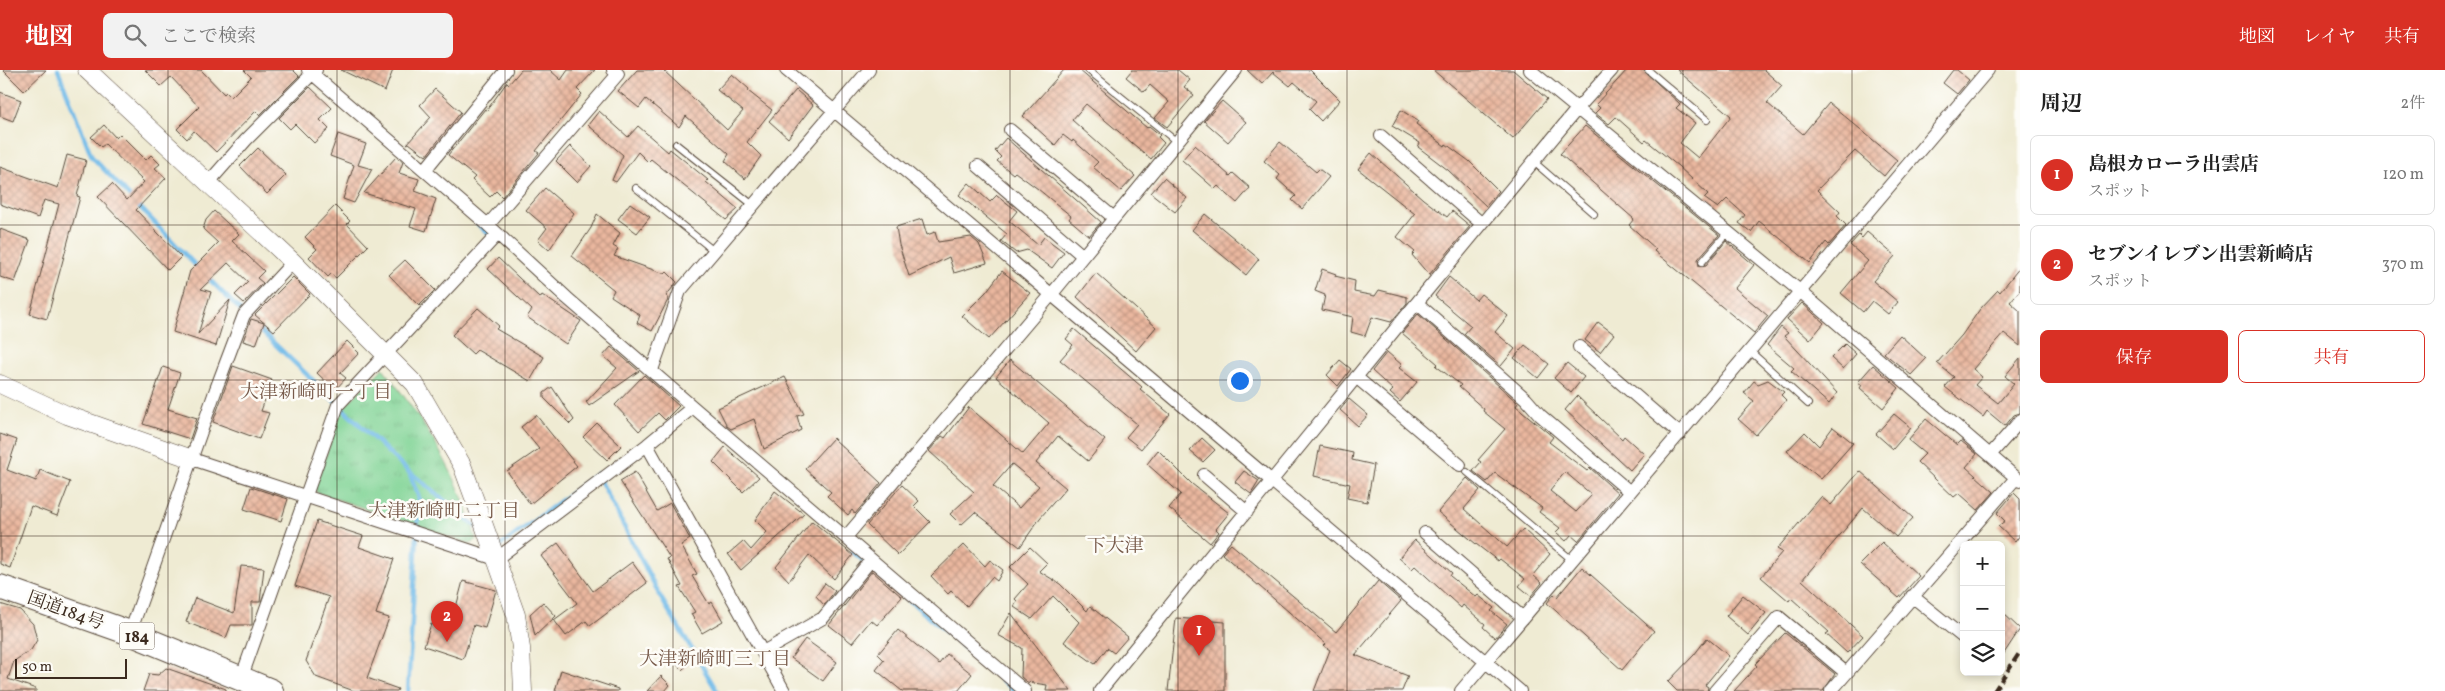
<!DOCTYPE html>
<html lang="ja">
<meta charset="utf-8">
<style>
body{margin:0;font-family:Vollkorn,"Noto Serif JP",serif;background:#f2f2f2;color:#222}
.controls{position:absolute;right:15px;bottom:15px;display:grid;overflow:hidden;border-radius:8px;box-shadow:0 2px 8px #0003}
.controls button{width:45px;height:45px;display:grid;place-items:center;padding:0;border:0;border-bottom:1px solid #e0e0e0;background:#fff;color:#222;font:25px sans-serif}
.scale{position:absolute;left:15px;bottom:12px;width:112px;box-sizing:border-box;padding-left:5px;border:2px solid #3b2a1e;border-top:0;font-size:14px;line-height:18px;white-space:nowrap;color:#3b2a1e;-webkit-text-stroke:4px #fdfcf7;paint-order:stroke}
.you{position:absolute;left:1239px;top:310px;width:18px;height:18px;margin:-12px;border:4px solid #fff;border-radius:50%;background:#1a73e8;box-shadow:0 0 0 8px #1a73e833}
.badge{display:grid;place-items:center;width:32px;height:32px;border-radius:50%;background:#d93025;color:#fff;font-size:16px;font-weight:700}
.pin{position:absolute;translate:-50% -41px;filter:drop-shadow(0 1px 2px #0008)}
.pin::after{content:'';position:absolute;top:26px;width:18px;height:15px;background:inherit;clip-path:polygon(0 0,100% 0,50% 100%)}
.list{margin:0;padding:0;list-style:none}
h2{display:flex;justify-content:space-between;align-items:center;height:65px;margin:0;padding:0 20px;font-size:21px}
h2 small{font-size:16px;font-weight:400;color:#767676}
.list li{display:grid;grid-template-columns:32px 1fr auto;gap:15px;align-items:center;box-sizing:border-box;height:80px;margin:0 10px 10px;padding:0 10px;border:1px solid #e0e0e0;border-radius:8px}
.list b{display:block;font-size:19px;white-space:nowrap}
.list p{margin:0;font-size:16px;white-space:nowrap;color:#767676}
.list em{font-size:16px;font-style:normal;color:#767676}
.actions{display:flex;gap:10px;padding:15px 20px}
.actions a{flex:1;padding:11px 0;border:1px solid #d93025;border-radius:8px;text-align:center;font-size:18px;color:#d93025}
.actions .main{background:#d93025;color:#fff}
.icon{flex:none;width:28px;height:28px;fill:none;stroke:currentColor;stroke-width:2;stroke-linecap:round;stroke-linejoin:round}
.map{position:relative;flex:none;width:2020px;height:621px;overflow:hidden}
header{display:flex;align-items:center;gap:30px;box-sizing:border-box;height:70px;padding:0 25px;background:#d93025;color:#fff}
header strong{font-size:24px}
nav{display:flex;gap:28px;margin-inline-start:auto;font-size:18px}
.search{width:350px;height:45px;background:#f2f2f2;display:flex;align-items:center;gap:12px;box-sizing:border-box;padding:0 18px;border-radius:8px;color:#767676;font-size:19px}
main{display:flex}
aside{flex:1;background:#fff}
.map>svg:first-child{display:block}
.grass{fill:url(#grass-tufts);stroke:#5e7f5a}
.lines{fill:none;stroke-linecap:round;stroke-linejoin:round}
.stream{stroke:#6fbae8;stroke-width:4.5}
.building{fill:url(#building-cross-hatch);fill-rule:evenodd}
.lane-casing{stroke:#564739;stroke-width:8}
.street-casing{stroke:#564739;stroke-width:14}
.secondary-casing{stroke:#564739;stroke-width:19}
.highway-casing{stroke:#564739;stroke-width:26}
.lane{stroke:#fff;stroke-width:6}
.street{stroke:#fff;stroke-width:12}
.secondary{stroke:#fff;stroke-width:18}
.highway{stroke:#fff;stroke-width:24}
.rail{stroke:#3b2a1e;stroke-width:4;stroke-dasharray:8 4;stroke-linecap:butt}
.grid{fill:none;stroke:#3b2a1e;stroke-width:1;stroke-opacity:0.55}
.labels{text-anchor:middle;stroke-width:5;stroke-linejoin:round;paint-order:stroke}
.shield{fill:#fdfcf7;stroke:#75695f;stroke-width:1}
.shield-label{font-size:16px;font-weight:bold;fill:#3b2a1e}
.street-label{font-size:18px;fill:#3b2a1e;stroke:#fdfcf7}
.neighbourhood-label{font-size:19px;fill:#785b4b;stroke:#fdfcf7}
</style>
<header>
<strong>地図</strong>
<div class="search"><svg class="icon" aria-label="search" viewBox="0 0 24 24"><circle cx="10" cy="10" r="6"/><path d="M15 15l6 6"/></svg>ここで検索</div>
<nav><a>地図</a><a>レイヤ</a><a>共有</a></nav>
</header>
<main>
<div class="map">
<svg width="2020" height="621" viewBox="0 0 2020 621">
<defs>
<pattern id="grass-tufts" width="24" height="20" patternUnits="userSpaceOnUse" patternTransform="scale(1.25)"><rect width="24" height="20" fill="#81d496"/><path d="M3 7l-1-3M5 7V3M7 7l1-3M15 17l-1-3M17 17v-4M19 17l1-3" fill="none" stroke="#70b681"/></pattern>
<pattern id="building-cross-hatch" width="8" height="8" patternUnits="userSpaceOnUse" patternTransform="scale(1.25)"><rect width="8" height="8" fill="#eab79f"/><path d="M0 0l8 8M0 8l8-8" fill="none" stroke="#bf9581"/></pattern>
</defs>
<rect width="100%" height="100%" fill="#fdfcf7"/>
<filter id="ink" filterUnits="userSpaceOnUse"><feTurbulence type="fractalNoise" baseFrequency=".02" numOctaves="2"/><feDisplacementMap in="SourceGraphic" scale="10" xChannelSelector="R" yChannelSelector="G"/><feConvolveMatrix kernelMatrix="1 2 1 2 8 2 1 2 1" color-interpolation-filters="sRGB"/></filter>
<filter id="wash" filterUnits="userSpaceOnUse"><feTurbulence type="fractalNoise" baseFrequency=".0096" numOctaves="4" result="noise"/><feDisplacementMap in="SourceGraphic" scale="20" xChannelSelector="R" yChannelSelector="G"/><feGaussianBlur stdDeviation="1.12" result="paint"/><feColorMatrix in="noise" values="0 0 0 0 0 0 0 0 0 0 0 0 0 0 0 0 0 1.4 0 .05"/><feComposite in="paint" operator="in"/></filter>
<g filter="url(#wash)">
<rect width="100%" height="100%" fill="#efebd3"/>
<!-- grass -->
<path class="grass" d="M383 298C423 351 460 404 476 470L471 474 316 422 315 417 342 339Z"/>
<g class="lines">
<!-- stream -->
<path class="stream" d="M58 0 92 87 199 199
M478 154 493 168
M206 206 243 243
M257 257 409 402 419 428 408 621
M411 403 478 458
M496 473 500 476 597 404 661 528 717 621
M853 482 1015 621"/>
</g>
<g id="blocks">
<!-- building -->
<path class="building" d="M3 0H46L24 21Z
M145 0H201L224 24 226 22 231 27 251 7 244 0H293L299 6 260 45 256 41 216 82 194 61 187 69 177 59 199 37 171 7 161 16Z
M341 0H393L385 21Z
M521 0H550L561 10 568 0H595L577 19 582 24 536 81 539 83 502 127 496 121 490 127 472 110 475 107 448 85 485 39 487 40 507 12 509 14Z
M637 0H663L727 60 743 41 717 20 732 4 749 19 748 21 772 40 747 72 761 86 745 109 725 91 729 84 686 46 679 57 646 29 639 38 618 21Z
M1064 0H1079L1147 58 1149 56 1160 65 1158 67 1164 73 1151 89 1086 34 1072 50 1135 106 1121 121 1093 97 1098 92 1073 70 1072 72 1063 65 1055 75 1023 46Z
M1132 0H1178L1190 10 1184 17 1194 25 1167 57 1155 48 1169 32 1150 15 1144 22 1126 7Z
M1247 0H1310L1340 30 1321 51 1309 39 1316 31 1294 12 1290 16 1273 2 1262 14Z
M1433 0H1513L1547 29 1513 69Z
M1627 0H1643L1680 34 1676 38 1695 53 1680 73 1698 88 1731 46 1677 0H1764L1782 16 1767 33 1803 64 1829 33 1897 90 1884 106 1855 81 1817 120 1840 142 1837 146 1846 155 1829 175 1826 172 1810 193 1759 151 1751 162 1739 153 1745 145 1727 129 1718 138 1704 128 1708 124 1678 96 1646 70 1644 72 1616 47 1609 54 1595 43 1600 38 1596 34Z
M1953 0H1957L1969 10 1957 24 1943 13Z
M310 17 332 38 320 50 329 59 314 73 295 54 290 59 279 48Z
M435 19 461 42 426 86 409 73 407 74 431 47 420 35Z
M796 20 813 35 788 68 769 51Z
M0 22 21 30 13 51 0 46Z
M1222 31 1246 52 1228 72 1204 51Z
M1401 40 1418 51 1416 54 1445 76 1446 74 1469 91 1499 121 1486 136 1448 100 1418 77 1420 73 1392 56Z
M599 41 628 67 638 56 668 82 670 79 708 110 706 112 738 139 726 150 651 89 648 92 638 82 616 112 612 110 623 85 588 55Z
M104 55 116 68 120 64 146 90 151 85 160 94 155 98 166 108 136 140 181 187 168 200 98 127 112 114 127 130 144 112 105 74 101 77 91 67Z
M1585 56 1719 165 1698 189 1699 196 1706 195 1726 171 1754 195 1735 218 1768 246 1754 263 1654 181 1656 179 1629 155 1634 149 1560 84Z
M338 64 366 74 358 95 372 99 354 133 343 129 354 95 330 86Z
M1006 68 1101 152 1089 166 1069 149 1071 146 1038 119 1015 102 1013 104 997 91 1001 87 995 81Z
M1280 72 1316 102 1319 99 1329 107 1302 139 1292 130 1296 126 1277 109 1280 105 1264 91Z
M1195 75 1230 106 1233 103 1250 118 1237 133 1218 116 1215 119 1182 90Z
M570 76 591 96 577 112 556 91Z
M258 78 286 105 267 124 240 96Z
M1371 83 1423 129 1447 147 1452 141 1470 156 1429 205 1412 185 1415 182 1397 167 1415 144 1358 99Z
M67 85 86 90 77 126 80 127 47 249 30 244 59 134 44 130 38 148 0 134V97L58 118Z
M396 87 403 92 399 103 419 109 415 121 436 129 426 161 410 156 416 139 364 123Z
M1164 108 1187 128 1175 142 1151 123Z
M969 113 990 132 997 125 1017 141 1009 151 1038 175 1044 167 1064 182 1052 198 1027 180 1016 183 1001 171 1007 164 959 125Z
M545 118 574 143 549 180 538 170 547 158 526 140Z
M630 133 650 147 637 163 618 149Z
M335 136 350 151 347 154 368 176 336 208 331 204 328 207 309 187 317 179 305 167Z
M214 141 239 164 232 171 264 201 257 208 263 213 244 233 235 225 248 212 228 193 201 219 211 222 198 264 230 230 216 276 173 262 190 201 218 173 203 159 206 150Z
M597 144 620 163 613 176 618 179 614 186 665 204 667 202 677 212 666 226 669 228 652 261 637 253 640 245 611 226 614 220 572 186 591 158Z
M1205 144 1259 189 1246 205 1192 160Z
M922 149 927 165 935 162 938 172 971 167 979 174 987 193 954 203 949 187 909 206 899 175 896 157Z
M0 159 30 170 15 212 0 207Z
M1867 162 1895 186 1873 211 1898 232 1888 244 1872 231 1863 242 1841 223 1868 191 1850 175 1859 165 1862 168Z
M498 188 540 228 542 225 581 251 566 274 527 247 532 240 488 199Z
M405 190 435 220 419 236 389 205Z
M2020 197V220L2010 232 2020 241V276L2004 263 1973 299 1982 307 1975 315 1998 333 2014 314 2005 306 2020 288V343L2014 345 2005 356 1987 341 1983 347 1945 317 1954 307 1937 293 1962 265 1980 239 1998 220 2000 222Z
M1322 199 1336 204 1335 206 1355 211 1354 222 1375 226 1379 220 1407 227V233L1391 252 1372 247 1365 266 1351 262 1353 247 1322 240 1325 225 1315 221Z
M1002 201 1030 223 989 269 962 246 986 222Z
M1096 203 1156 257 1136 281 1077 227Z
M293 207 310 224 274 261 255 245Z
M1449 207 1476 230 1481 224 1508 246 1495 262 1515 279 1501 296 1464 264 1471 256 1435 226Z
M1802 233 1824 253 1810 270 1787 249Z
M478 238 499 256 496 259 544 287 530 311 477 280 473 284 452 265Z
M1418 244 1518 333 1516 336 1553 367 1549 372 1587 401 1590 398 1618 423 1578 471 1571 465 1566 471 1556 462 1560 458 1539 442 1542 438 1495 403 1487 412 1473 401 1481 392 1478 390 1505 359 1483 341 1484 339 1459 317 1461 315 1436 296 1438 294 1402 263ZM1565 402 1592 425 1576 442 1550 421Z
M251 249 264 253 256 275 243 271Z
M1598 252 1614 264 1600 282 1585 270Z
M1781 257 1788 263 1784 266 1837 323 1829 334 1791 301 1794 298 1767 275Z
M1074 259 1142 317 1140 319 1170 344 1141 379 1126 367 1137 354 1060 290 1073 275 1066 269Z
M1900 265 1926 289 1911 305 1884 283Z
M347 271 359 283 340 303 346 308 335 320 317 303Z
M1845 274 1856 284 1843 299 1831 288Z
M1525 275 1549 294 1538 308 1514 288Z
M611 277 639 301 589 336 586 332 617 298 603 286Z
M1387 282 1402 295 1399 298 1417 312 1400 332 1390 323 1393 320 1372 301Z
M1010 290 1105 370 1088 391 1058 366 1036 393 1066 418 1040 448 1020 477 975 442 961 455 950 444 974 422 929 381 942 366 945 368 969 337 1023 384 1049 353 996 307ZM1012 394 1039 416 1019 438 993 416Z
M1340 290 1351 299 1338 316 1327 305Z
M1567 293 1584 307 1571 323 1554 308Z
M1873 295 1899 318 1883 338 1860 318 1862 315 1858 312Z
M233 296 272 310 261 341 269 343 259 369 213 352Z
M163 297 180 303 168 339 197 348 190 369 143 354Z
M644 305 679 336 665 350 658 343 639 361 615 335Z
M785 307 804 344 797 346 801 360 764 379 754 349 731 359 727 356 718 338Z
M1768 310 1784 322 1781 325 1786 330 1756 365 1738 349 1754 331 1744 323 1754 311 1758 314Z
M552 317 574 350 570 354 544 328V323Z
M1577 326 1622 369 1624 366 1644 384 1630 400 1565 340Z
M1349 329 1368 345 1358 356 1340 340Z
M1894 344 1911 358 1893 379 1876 364Z
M536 345 577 396 530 434 507 401 539 379 521 357Z
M1926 349 1957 375 1961 371 1977 384 1966 397 1994 422 1978 440 1959 423 1954 427 1917 392 1925 384 1908 370Z
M597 353 621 376 607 390 583 367Z
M1833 357 1853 373 1821 409 1787 381 1805 362 1819 376Z
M0 364 17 370 7 400 36 411 40 400 70 412 57 446 31 436 10 498 0 494Z
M833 368 881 413 855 444 852 440 848 445 827 426 831 422 805 399Z
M1202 368 1215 380 1203 392 1190 381Z
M1320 376 1353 383 1352 390 1374 395 1367 432 1347 428 1350 414 1314 406Z
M725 377 759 407 743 422 713 392Z
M1158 380 1192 414 1229 443 1216 459 1219 462 1210 473 1169 438 1181 424 1147 394Z
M1244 401 1259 411 1251 424 1235 412Z
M1860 401 1913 448 1896 467 1863 438 1802 510 1863 566 1847 583 1826 564 1829 562 1791 528 1789 531 1761 507 1782 482 1777 479 1821 427 1831 435Z
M635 402 657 441 670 433 690 469 681 475 697 504 692 506 709 534 712 532 723 551 702 563 691 544 695 542 679 517 682 516 667 489 670 488 620 411Z
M1467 408 1480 420 1464 439 1507 477 1523 459 1550 484 1533 505 1542 513 1531 526 1519 516 1525 509 1500 489 1498 491 1476 474 1438 442Z
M902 415 919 431 914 436 930 452 898 485 867 455Z
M251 417 288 429 281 451 244 439Z
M775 421 804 444 741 500 728 484 743 471 751 480 767 462 755 450Z
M2014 423 2020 429V465L2015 472 1998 456 2005 451 1997 443Z
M317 451 363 466 359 477 394 489 376 544 389 548 367 608 398 619 397 621H354L316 607 306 591 329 527 295 516Z
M812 451 853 485 834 509 809 485 789 511 776 497Z
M1415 470 1452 503 1450 506 1476 527 1478 525 1494 538 1491 541 1507 554 1495 568 1483 557 1485 554 1463 535 1461 538 1415 496 1412 499 1399 488Z
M1882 472 1919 506 1899 528 1860 494Z
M558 473 593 521 632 492 647 513 590 556 586 551 566 566 554 550 577 533 541 486Z
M964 474 985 496 990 490 1003 500 997 511 992 507 967 536 951 521 948 524 931 506Z
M1231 474 1336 562 1378 511 1401 531 1355 585 1408 606 1402 621H1314L1330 580 1324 576 1326 574 1222 484Z
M1030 477 1047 493 1039 501 1060 514 1087 541 1090 536 1128 567 1114 583 1107 578 1095 594 1064 572 1079 552 1053 526 1032 549 1014 537 1017 531 1015 529 1028 514 1010 497Z
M241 496 264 498 260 532H252V555H231L226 568 186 552 195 528 234 543Z
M1582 497 1654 561 1622 600 1547 533 1554 524 1557 527Z
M872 501 902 527 877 555 871 550 852 573 829 555Z
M463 511 496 520 485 558 474 555 463 589 424 576 431 554 450 560Z
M825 513 835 521 824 535 816 526Z
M1743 525 1766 543 1748 565 1726 546Z
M543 532 556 546 535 566 530 544Z
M0 534 20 540 33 554 37 570 31 580 14 591 8 609 36 619V621H0Z
M2001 541 2020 559 2001 588Z
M1011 543 1054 599 1071 621H1046L1047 615 1027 612 1021 607 1022 578 998 565Z
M1176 548 1225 552V621H1168Z
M898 560 939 594 947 584 972 604 958 621H902L876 600 884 590 878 584Z
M1785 563 1835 604 1823 621H1734L1757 596 1755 594Z
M1707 568 1729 586 1705 615 1708 617 1707 621H1677L1668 612 1694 585Z
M805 569 837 592 823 611 791 588Z
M681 578 692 590 682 600 671 588Z
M166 598 226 619V621H143L149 604 158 605Z
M561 600 618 619V621H555Z
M661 606 670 615 665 621H647Z"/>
</g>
</g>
<g filter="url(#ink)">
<use href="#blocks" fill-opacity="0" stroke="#564739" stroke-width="1"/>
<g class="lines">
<!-- lane casing -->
<g class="lane-casing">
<path id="lane" d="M1088 0 1177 72
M1648 0 1707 50
M676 74 753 135
M1534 92 1594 144
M636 118 714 181
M1702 192 1728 162
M1750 281 1808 334
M1467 402 1572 490"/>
</g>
<!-- street casing -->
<g class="street-casing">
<path id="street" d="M308 0 488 155 567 228 693 337 1025 621
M786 0 1520 621
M1530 0 1801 222 2020 411
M1010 60 1114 148
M1381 66 1482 154
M978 96 1083 186
M425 100 506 0
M209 112 246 70 316 0
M488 155 618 4 613 0
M1417 233 1526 329 1540 345 1630 422
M1579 277 1680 364
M652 300 680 221 869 0
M1356 307 1460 395
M647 375 784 621
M1990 385 2020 351
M192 389 496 489 647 375 693 337
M1204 405 1247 442
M1425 463 1523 548
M846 467 1051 225 1236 0
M1912 526 1964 568
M130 563 216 319 244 245 293 192
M763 582 823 548 871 490
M241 609 338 335 498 164
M1100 621 1424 224 1577 39 1612 0
M1461 621 1988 0
M1715 621 1779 547 1845 602
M1831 621 2016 408"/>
</g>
<!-- secondary casing -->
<g class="secondary-casing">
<path id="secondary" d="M87 0 293 192 415 314 462 395 481 447 516 545 521 578 523 621
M0 314 67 345 192 389"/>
</g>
<!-- highway casing -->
<g class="highway-casing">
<path id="highway" d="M0 517 130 563 271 621"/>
</g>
<!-- lane -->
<use href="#lane" class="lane"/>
<!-- street -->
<use href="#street" class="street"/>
<!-- secondary -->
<use href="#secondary" class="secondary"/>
<!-- highway -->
<use href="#highway" class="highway"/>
<!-- rail -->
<path class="rail" d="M1994 621 2020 582"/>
</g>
</g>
<!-- grid -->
<path class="grid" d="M168 0V621M337 0V621M505 0V621M673 0V621M842 0V621M1010 0V621M1178 0V621M1347 0V621M1515 0V621M1683 0V621M1852 0V621M0 155H2020M0 310H2020M0 466H2020"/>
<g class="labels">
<!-- shield labels -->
<rect class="shield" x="119.5" y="552.5" width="35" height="27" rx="4"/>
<g class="shield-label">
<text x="137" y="572">184</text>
</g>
<!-- street labels -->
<g class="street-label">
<text transform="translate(66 540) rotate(20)" y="6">国道184号</text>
</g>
<!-- neighbourhood labels -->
<g class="neighbourhood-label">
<text x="316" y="328">大津新崎町一丁目</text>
<text x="444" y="447">大津新崎町二丁目</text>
<text x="1115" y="482">下大津</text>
<text x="715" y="595">大津新崎町三丁目</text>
</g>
</g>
</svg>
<div class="controls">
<button>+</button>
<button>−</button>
<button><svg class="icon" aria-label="layers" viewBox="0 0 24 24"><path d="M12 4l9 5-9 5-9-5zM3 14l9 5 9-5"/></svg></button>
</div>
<div class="scale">50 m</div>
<div class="you"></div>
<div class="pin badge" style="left:1199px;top:586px">1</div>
<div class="pin badge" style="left:447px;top:572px">2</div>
</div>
<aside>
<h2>周辺<small>2件</small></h2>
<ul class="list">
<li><span class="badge">1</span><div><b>島根カローラ出雲店</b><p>スポット</p></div><em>120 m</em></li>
<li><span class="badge">2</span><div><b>セブンイレブン出雲新崎店</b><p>スポット</p></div><em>370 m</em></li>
</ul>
<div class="actions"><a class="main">保存</a><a>共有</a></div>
</aside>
</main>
